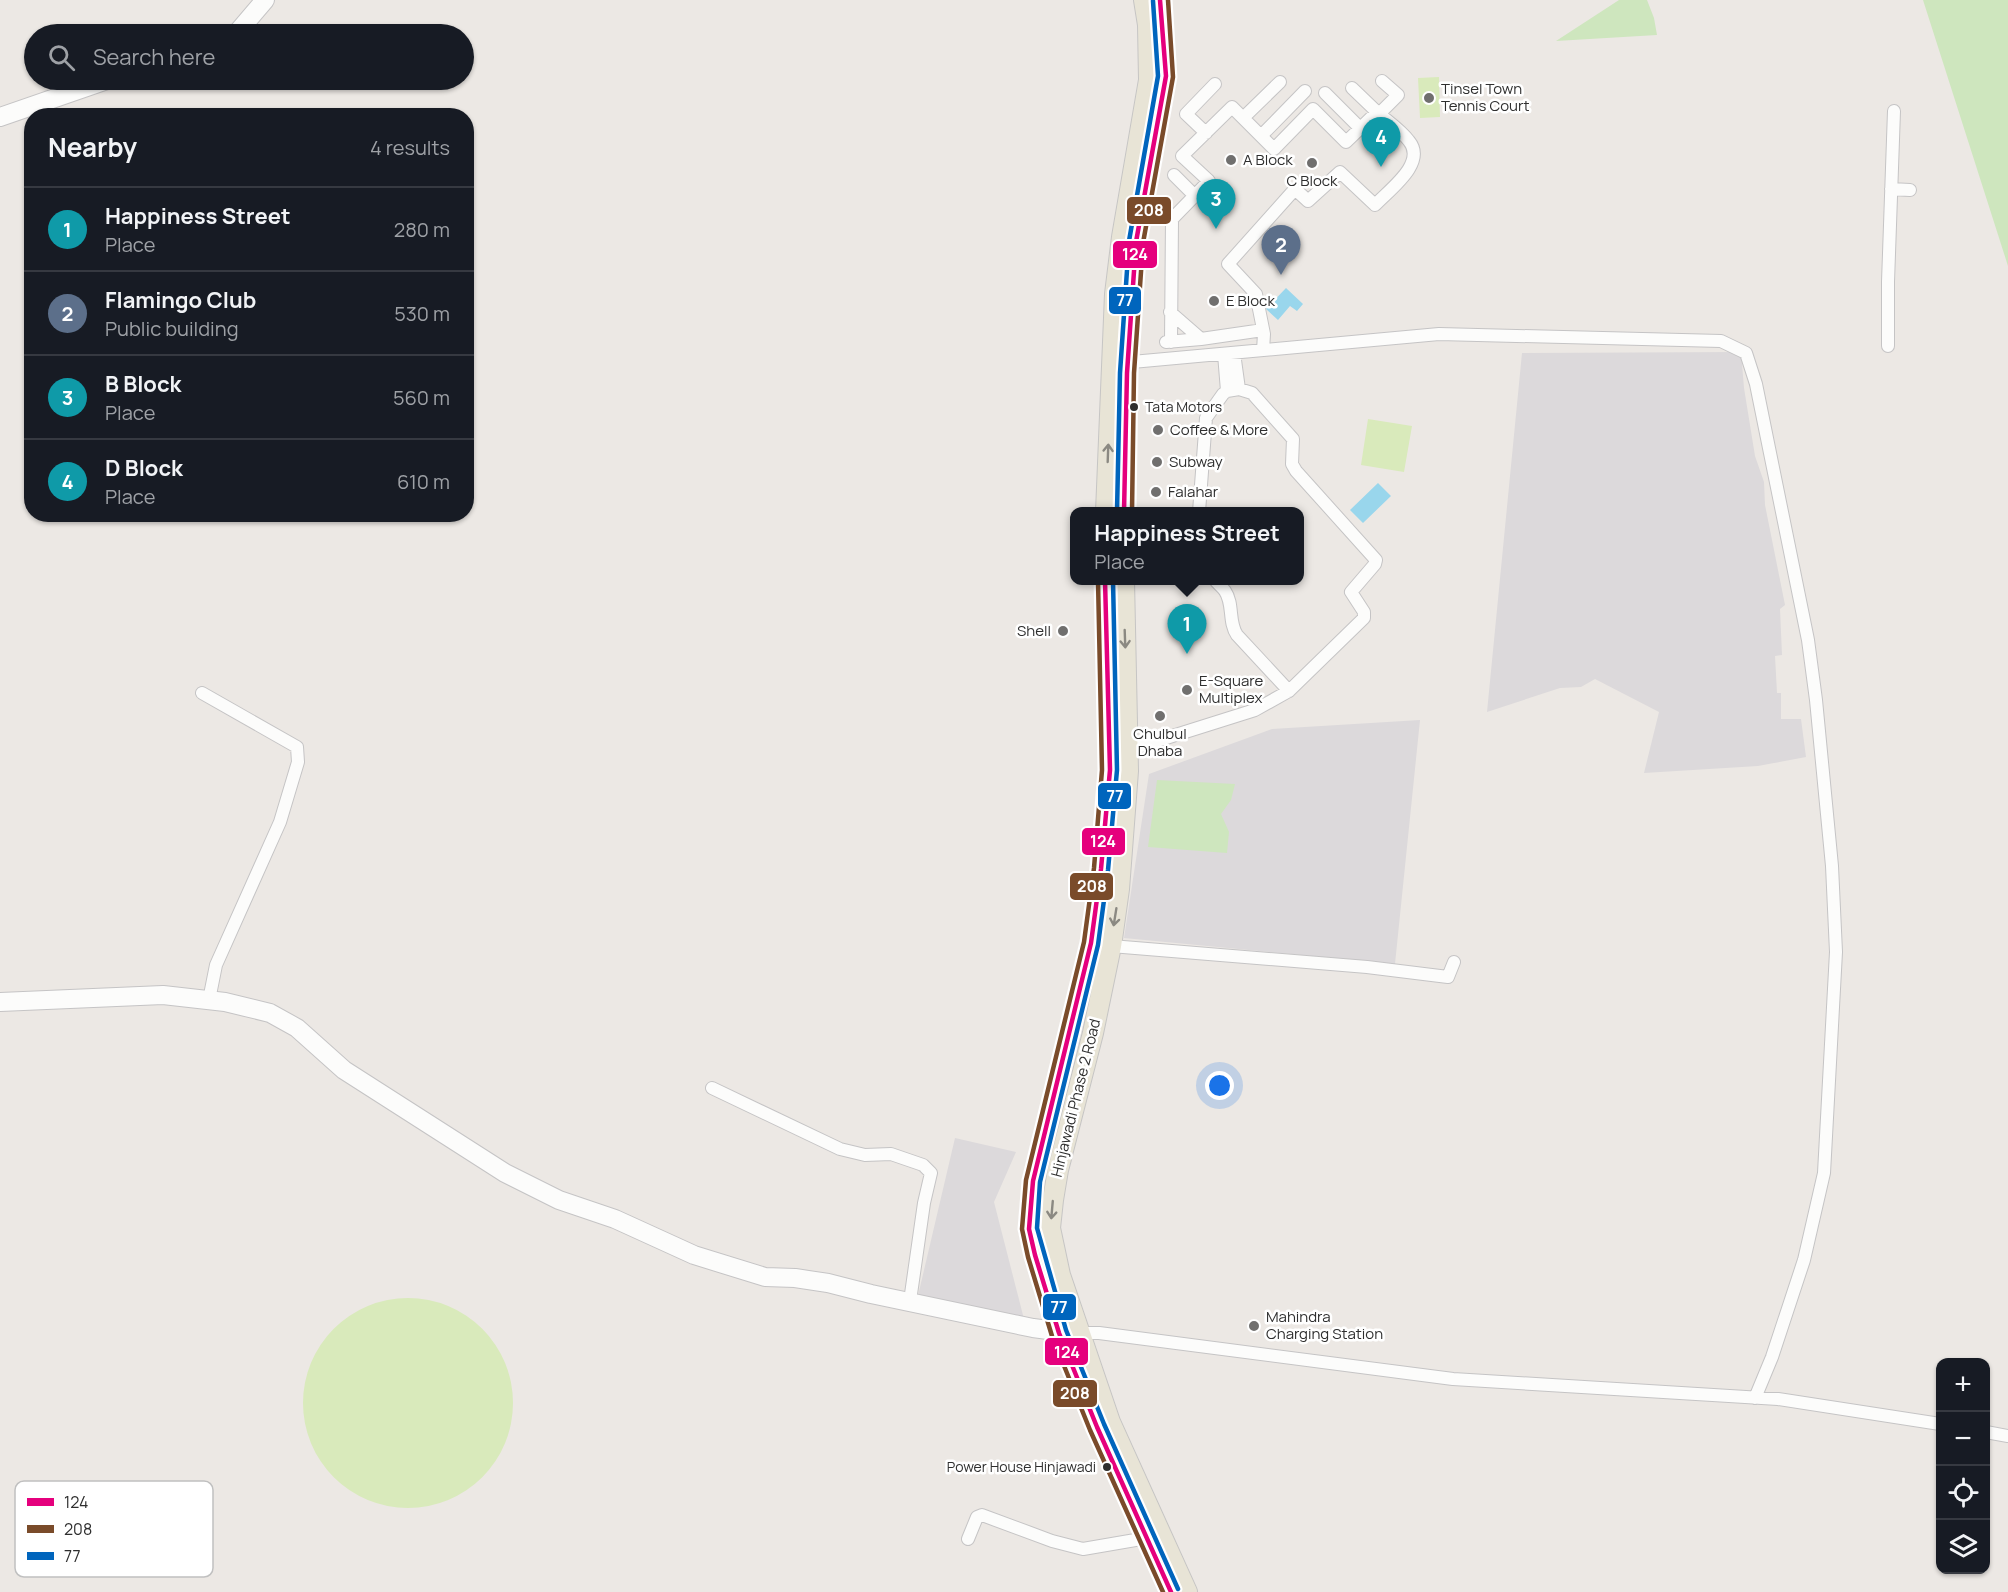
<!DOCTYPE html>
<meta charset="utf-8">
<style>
body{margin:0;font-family:Manrope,sans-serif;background:#20242c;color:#f1f3f6}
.controls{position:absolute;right:18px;bottom:18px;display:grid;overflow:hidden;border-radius:12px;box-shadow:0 2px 4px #0004}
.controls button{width:54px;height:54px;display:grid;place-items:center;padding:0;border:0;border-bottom:2px solid #363941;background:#171b24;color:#f1f3f6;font:30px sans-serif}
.you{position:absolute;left:1220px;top:1086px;width:21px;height:21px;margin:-15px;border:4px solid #fff;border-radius:50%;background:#1a73e8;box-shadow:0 0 0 9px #1a73e833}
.badge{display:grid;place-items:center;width:39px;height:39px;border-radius:50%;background:#0b8043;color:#fff;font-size:20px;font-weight:700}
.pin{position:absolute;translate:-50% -50px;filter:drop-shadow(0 2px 3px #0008)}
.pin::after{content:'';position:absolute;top:32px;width:21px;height:18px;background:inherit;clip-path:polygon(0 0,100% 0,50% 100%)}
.popup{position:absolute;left:1070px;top:507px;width:234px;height:78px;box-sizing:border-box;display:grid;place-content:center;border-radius:12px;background:#171b24;filter:drop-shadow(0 2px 4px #0005);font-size:20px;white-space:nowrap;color:#9ea1a6}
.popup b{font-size:22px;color:#f1f3f6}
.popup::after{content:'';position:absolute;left:50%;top:100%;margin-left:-12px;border:12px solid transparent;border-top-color:#171b24}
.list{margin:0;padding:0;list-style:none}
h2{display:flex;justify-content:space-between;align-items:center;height:78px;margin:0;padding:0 24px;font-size:26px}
h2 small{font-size:20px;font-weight:400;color:#9ea1a6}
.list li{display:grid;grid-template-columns:39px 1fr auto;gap:18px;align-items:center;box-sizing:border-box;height:84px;padding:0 24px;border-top:2px solid #363941}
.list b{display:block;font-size:22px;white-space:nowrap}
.list p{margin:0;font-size:20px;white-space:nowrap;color:#9ea1a6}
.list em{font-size:20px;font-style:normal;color:#9ea1a6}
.icon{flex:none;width:33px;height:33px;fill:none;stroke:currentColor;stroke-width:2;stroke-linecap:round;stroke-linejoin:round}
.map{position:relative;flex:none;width:2008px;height:1592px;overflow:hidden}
.search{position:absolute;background:#171b24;box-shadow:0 2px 4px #0004;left:24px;top:24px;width:450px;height:66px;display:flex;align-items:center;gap:15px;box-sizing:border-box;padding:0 21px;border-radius:33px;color:#9ea1a6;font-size:22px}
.panel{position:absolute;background:#171b24;box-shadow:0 2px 4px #0004;left:24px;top:108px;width:450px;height:414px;border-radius:24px}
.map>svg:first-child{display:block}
.industrial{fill:#dcd9db}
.green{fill:#cee6be}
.pitch{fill:#d9eabb}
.water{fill:#99d6ec}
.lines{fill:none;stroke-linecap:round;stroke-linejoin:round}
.street-casing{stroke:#c5c4c5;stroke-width:14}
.secondary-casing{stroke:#c5c4c5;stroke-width:20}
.primary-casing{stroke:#c6c5c4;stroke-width:22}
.street{stroke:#fcfcfb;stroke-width:12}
.secondary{stroke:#fcfcfb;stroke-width:18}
.primary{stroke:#e8e4d6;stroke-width:20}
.bus-1-casing{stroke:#fff;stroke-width:9}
.bus-2-casing{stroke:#fff;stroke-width:9}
.bus-3-casing{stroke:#fff;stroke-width:9}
.bus-1{stroke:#e5007d;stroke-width:4.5}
.bus-2{stroke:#7a4b2a;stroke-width:4.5}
.bus-3{stroke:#0065bd;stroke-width:4.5}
.oneway{stroke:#8b8982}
.poi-dot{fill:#706f6e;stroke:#fff;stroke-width:2}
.bus-dot{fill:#2e2e2e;stroke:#fff;stroke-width:2}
.labels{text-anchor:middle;stroke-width:5;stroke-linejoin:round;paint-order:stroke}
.bus-label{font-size:14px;fill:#2e2e2e;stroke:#fff;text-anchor:start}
.poi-label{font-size:15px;fill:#2e2e2e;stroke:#fff;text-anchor:start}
.street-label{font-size:15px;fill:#2e2e2e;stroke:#fff}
.key{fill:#fff;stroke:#c0c0c0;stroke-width:1.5}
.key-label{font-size:16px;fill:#2e2e2e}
.line-badge{stroke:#fff;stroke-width:2}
.badge-label{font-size:16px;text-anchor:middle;font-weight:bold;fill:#fff}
</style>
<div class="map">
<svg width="2008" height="1592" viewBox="0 0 2008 1592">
<rect width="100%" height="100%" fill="#ece8e4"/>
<!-- industrial -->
<path class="industrial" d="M1741 352 1744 388 1755 456 1764 482 1765 505 1785 605 1780 609 1782 655 1775 656 1777 693H1781V719H1801L1806 757 1758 766 1644 773 1659 712 1595 679 1581 687 1560 688 1487 712 1522 353Z
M1420 720 1395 964 1124 938 1149 774 1272 729Z
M955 1138 1016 1152 994 1202 1025 1323 917 1300Z"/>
<!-- green -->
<path class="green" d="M1619 0H1647L1654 18 1657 35 1556 41Z
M1923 0H2008V266Z
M1157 780 1235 784 1231 800 1221 814 1229 832 1227 853 1148 847Z"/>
<!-- pitch -->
<path class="pitch" d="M1439 77 1440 117 1420 118 1418 78Z
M1368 419 1412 426 1404 472 1361 465Z
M303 1403a105 105 0 1 1 210 0a105 105 0 1 1-210 0Z"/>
<!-- water -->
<path class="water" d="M1286 288 1303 304 1297 311 1290 306 1278 320 1266 309Z
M1378 483 1391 496 1363 523 1350 510Z"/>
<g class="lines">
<!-- street casing -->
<g class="street-casing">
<path id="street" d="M1352 88 1377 112
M1325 93 1360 128
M1379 114 1398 95 1382 81
M1243 118 1280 82
M1206 133 1186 114 1215 84
M1261 136 1305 91
M1174 175 1195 196
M1891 189 1910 190
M1170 312 1201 339 1263 330
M1166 342 1201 339
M1171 342 1172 219 1209 181 1182 156 1232 107 1274 149 1313 109 1346 142 1377 112C1387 121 1401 130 1409 141 1427 163 1390 189 1375 205L1340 172 1308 201 1295 189 1228 264 1256 294 1264 334 1263 350
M1888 346V282L1894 111
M1234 353 1239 389
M1224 354 1227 391
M1121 363 1439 334 1721 341 1746 353 1756 384 1808 640 1816 700 1832 866 1836 952 1824 1173 1804 1260 1772 1357 1755 1398
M1215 580C1218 584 1223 588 1225 591 1234 604 1228 622 1237 635L1289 691
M202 693 297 747 298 762 280 822 216 965 209 1000
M1128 750 1255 710 1289 691 1364 618V612L1351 592 1375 564 1376 560 1296 471 1292 464 1293 439 1252 393 1239 389 1227 391 1223 394 1206 418 1199 512
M1111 946 1367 967 1448 977 1454 962
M712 1088 840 1149 865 1155 891 1154 923 1165 931 1173 924 1203 910 1301
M1079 1333H1099L1453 1379 1778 1399 1940 1424
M1986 1432 2008 1436
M968 1539 977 1517 982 1515 1052 1541 1083 1549 1147 1538"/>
</g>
<!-- secondary casing -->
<g class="secondary-casing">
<path id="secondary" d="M236 34 265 0
M0 117 107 80
M0 1002 163 995 225 1002 270 1013 297 1028 344 1070 505 1173 559 1200 615 1219 694 1255 765 1277 795 1278 828 1283 871 1294 1033 1328 1071 1333"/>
</g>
<!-- primary casing -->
<g class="primary-casing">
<path id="primary" d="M1106 512 1115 294 1122 237 1149 80 1148 25 1144 0
M1124 512 1127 373 1136 242 1166 76 1160 0
M1105 580 1110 770 1101 869 1091 943 1081 988 1033 1181 1029 1229 1035 1255 1059 1333 1097 1427 1171 1592
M1124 580 1128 771 1119 889 1111 946 1093 1033 1058 1170 1053 1200 1050 1228 1060 1275 1110 1422 1187 1592"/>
</g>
<!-- street -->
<use href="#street" class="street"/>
<!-- secondary -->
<use href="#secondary" class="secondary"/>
<!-- primary -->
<use href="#primary" class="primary"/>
<!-- bus-1 casing -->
<g class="bus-1-casing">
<path id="bus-1" d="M1124 512 1127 373 1136 242 1166 76 1160 0
M1105 580 1110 770 1101 869 1091 943 1033 1181 1029 1229 1035 1255 1059 1333 1097 1427 1171 1592"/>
</g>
<!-- bus-2 casing -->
<g class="bus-2-casing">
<path id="bus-2" d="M1132 512 1134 373 1143 243 1173 77 1168 0
M1098 580 1102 770 1094 868 1084 942 1026 1180 1022 1229 1028 1257 1052 1336 1090 1430 1163 1592"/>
</g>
<!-- bus-3 casing -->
<g class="bus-3-casing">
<path id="bus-3" d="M1117 512 1120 373 1129 241 1158 76 1153 1
M1113 580 1117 770 1108 870 1098 945 1040 1182 1037 1228 1066 1330 1104 1424 1178 1589"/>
</g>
<!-- bus-1 -->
<use href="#bus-1" class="bus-1"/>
<!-- bus-2 -->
<use href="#bus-2" class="bus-2"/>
<!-- bus-3 -->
<use href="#bus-3" class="bus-3"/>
</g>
<!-- one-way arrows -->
<defs><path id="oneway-shaft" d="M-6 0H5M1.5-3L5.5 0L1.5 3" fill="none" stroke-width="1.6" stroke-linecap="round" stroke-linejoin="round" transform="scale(1.5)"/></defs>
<g class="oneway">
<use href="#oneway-shaft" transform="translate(1108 453) rotate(-88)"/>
<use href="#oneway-shaft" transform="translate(1125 639) rotate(88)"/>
<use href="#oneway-shaft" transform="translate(1115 917) rotate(99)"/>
<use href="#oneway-shaft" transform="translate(1052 1210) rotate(95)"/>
</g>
<!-- markers -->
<g class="poi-dot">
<circle cx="1429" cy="98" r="6"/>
<circle cx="1231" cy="160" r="6"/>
<circle cx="1312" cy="163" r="6"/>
<circle cx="1214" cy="301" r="6"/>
<circle cx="1158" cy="430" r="6"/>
<circle cx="1157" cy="462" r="6"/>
<circle cx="1156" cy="492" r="6"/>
<circle cx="1063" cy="631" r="6"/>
<circle cx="1187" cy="690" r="6"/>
<circle cx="1160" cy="716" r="6"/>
<circle cx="1254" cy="1326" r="6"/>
</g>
<g class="bus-dot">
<circle cx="1134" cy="407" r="5"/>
<circle cx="1107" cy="1467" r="5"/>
</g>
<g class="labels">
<!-- bus labels -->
<g class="bus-label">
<text x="1145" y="412">Tata Motors</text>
<text x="1096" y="1472" text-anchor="end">Power House Hinjawadi</text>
</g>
<!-- poi labels -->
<g class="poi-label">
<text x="1441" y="94">Tinsel Town<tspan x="1441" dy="17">Tennis Court</tspan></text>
<text x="1243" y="165">A Block</text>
<text x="1312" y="186" text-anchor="middle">C Block</text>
<text x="1226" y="306">E Block</text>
<text x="1170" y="435">Coffee &amp; More</text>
<text x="1169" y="467">Subway</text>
<text x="1168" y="497">Falahar</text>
<text x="1051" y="636" text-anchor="end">Shell</text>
<text x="1199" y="686">E-Square<tspan x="1199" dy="17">Multiplex</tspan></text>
<text x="1160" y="739" text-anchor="middle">Chulbul<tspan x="1160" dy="17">Dhaba</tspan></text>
<text x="1266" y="1322">Mahindra<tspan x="1266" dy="17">Charging Station</tspan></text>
</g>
<!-- street labels -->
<g class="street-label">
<text transform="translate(1076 1098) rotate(-76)" y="5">Hinjawadi Phase 2 Road</text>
</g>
</g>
<!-- legend -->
<rect x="15" y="1481" width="198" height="96" rx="9" class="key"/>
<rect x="27" y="1498" width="27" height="8" fill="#e5007d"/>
<rect x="27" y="1525" width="27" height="8" fill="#7a4b2a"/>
<rect x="27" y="1552" width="27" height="8" fill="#0065bd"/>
<g class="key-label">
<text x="64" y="1508">124</text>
<text x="64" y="1535">208</text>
<text x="64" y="1562">77</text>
</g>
<g class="line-badge">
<rect x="1126" y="196" width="46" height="29" rx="6" fill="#7a4b2a"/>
<rect x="1112" y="240" width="46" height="29" rx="6" fill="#e5007d"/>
<rect x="1108" y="286" width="34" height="29" rx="6" fill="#0065bd"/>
<rect x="1097" y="782" width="35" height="28" rx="6" fill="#0065bd"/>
<rect x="1081" y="827" width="45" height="29" rx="6" fill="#e5007d"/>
<rect x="1069" y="872" width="45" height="29" rx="6" fill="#7a4b2a"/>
<rect x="1042" y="1293" width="35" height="28" rx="6" fill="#0065bd"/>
<rect x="1044" y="1337" width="45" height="29" rx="6" fill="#e5007d"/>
<rect x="1052" y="1379" width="46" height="29" rx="6" fill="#7a4b2a"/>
</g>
<g class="badge-label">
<text x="1149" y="216">208</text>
<text x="1135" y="260">124</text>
<text x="1125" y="306">77</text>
<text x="1115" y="802">77</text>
<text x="1103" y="847">124</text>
<text x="1092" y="892">208</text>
<text x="1059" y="1313">77</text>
<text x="1067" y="1358">124</text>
<text x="1075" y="1399">208</text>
</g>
</svg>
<div class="controls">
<button>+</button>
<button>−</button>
<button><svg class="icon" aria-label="locate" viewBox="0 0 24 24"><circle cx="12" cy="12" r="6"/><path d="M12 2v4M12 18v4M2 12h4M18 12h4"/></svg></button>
<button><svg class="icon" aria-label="layers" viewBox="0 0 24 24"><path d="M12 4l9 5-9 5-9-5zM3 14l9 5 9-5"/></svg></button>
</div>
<div class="you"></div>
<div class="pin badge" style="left:1187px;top:654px;background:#0f9aa8">1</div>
<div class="popup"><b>Happiness Street</b>Place</div>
<div class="pin badge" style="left:1281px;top:275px;background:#5c6f8a">2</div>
<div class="pin badge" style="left:1216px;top:229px;background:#0f9aa8">3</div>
<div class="pin badge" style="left:1381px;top:167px;background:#0f9aa8">4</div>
<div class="search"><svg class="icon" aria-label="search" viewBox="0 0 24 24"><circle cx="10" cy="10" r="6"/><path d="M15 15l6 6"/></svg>Search here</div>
<section class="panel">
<h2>Nearby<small>4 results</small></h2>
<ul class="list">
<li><span class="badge" style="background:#0f9aa8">1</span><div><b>Happiness Street</b><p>Place</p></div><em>280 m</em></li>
<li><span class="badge" style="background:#5c6f8a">2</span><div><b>Flamingo Club</b><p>Public building</p></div><em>530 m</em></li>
<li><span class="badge" style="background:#0f9aa8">3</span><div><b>B Block</b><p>Place</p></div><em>560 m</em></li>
<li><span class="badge" style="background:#0f9aa8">4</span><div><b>D Block</b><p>Place</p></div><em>610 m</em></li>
</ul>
</section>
</div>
